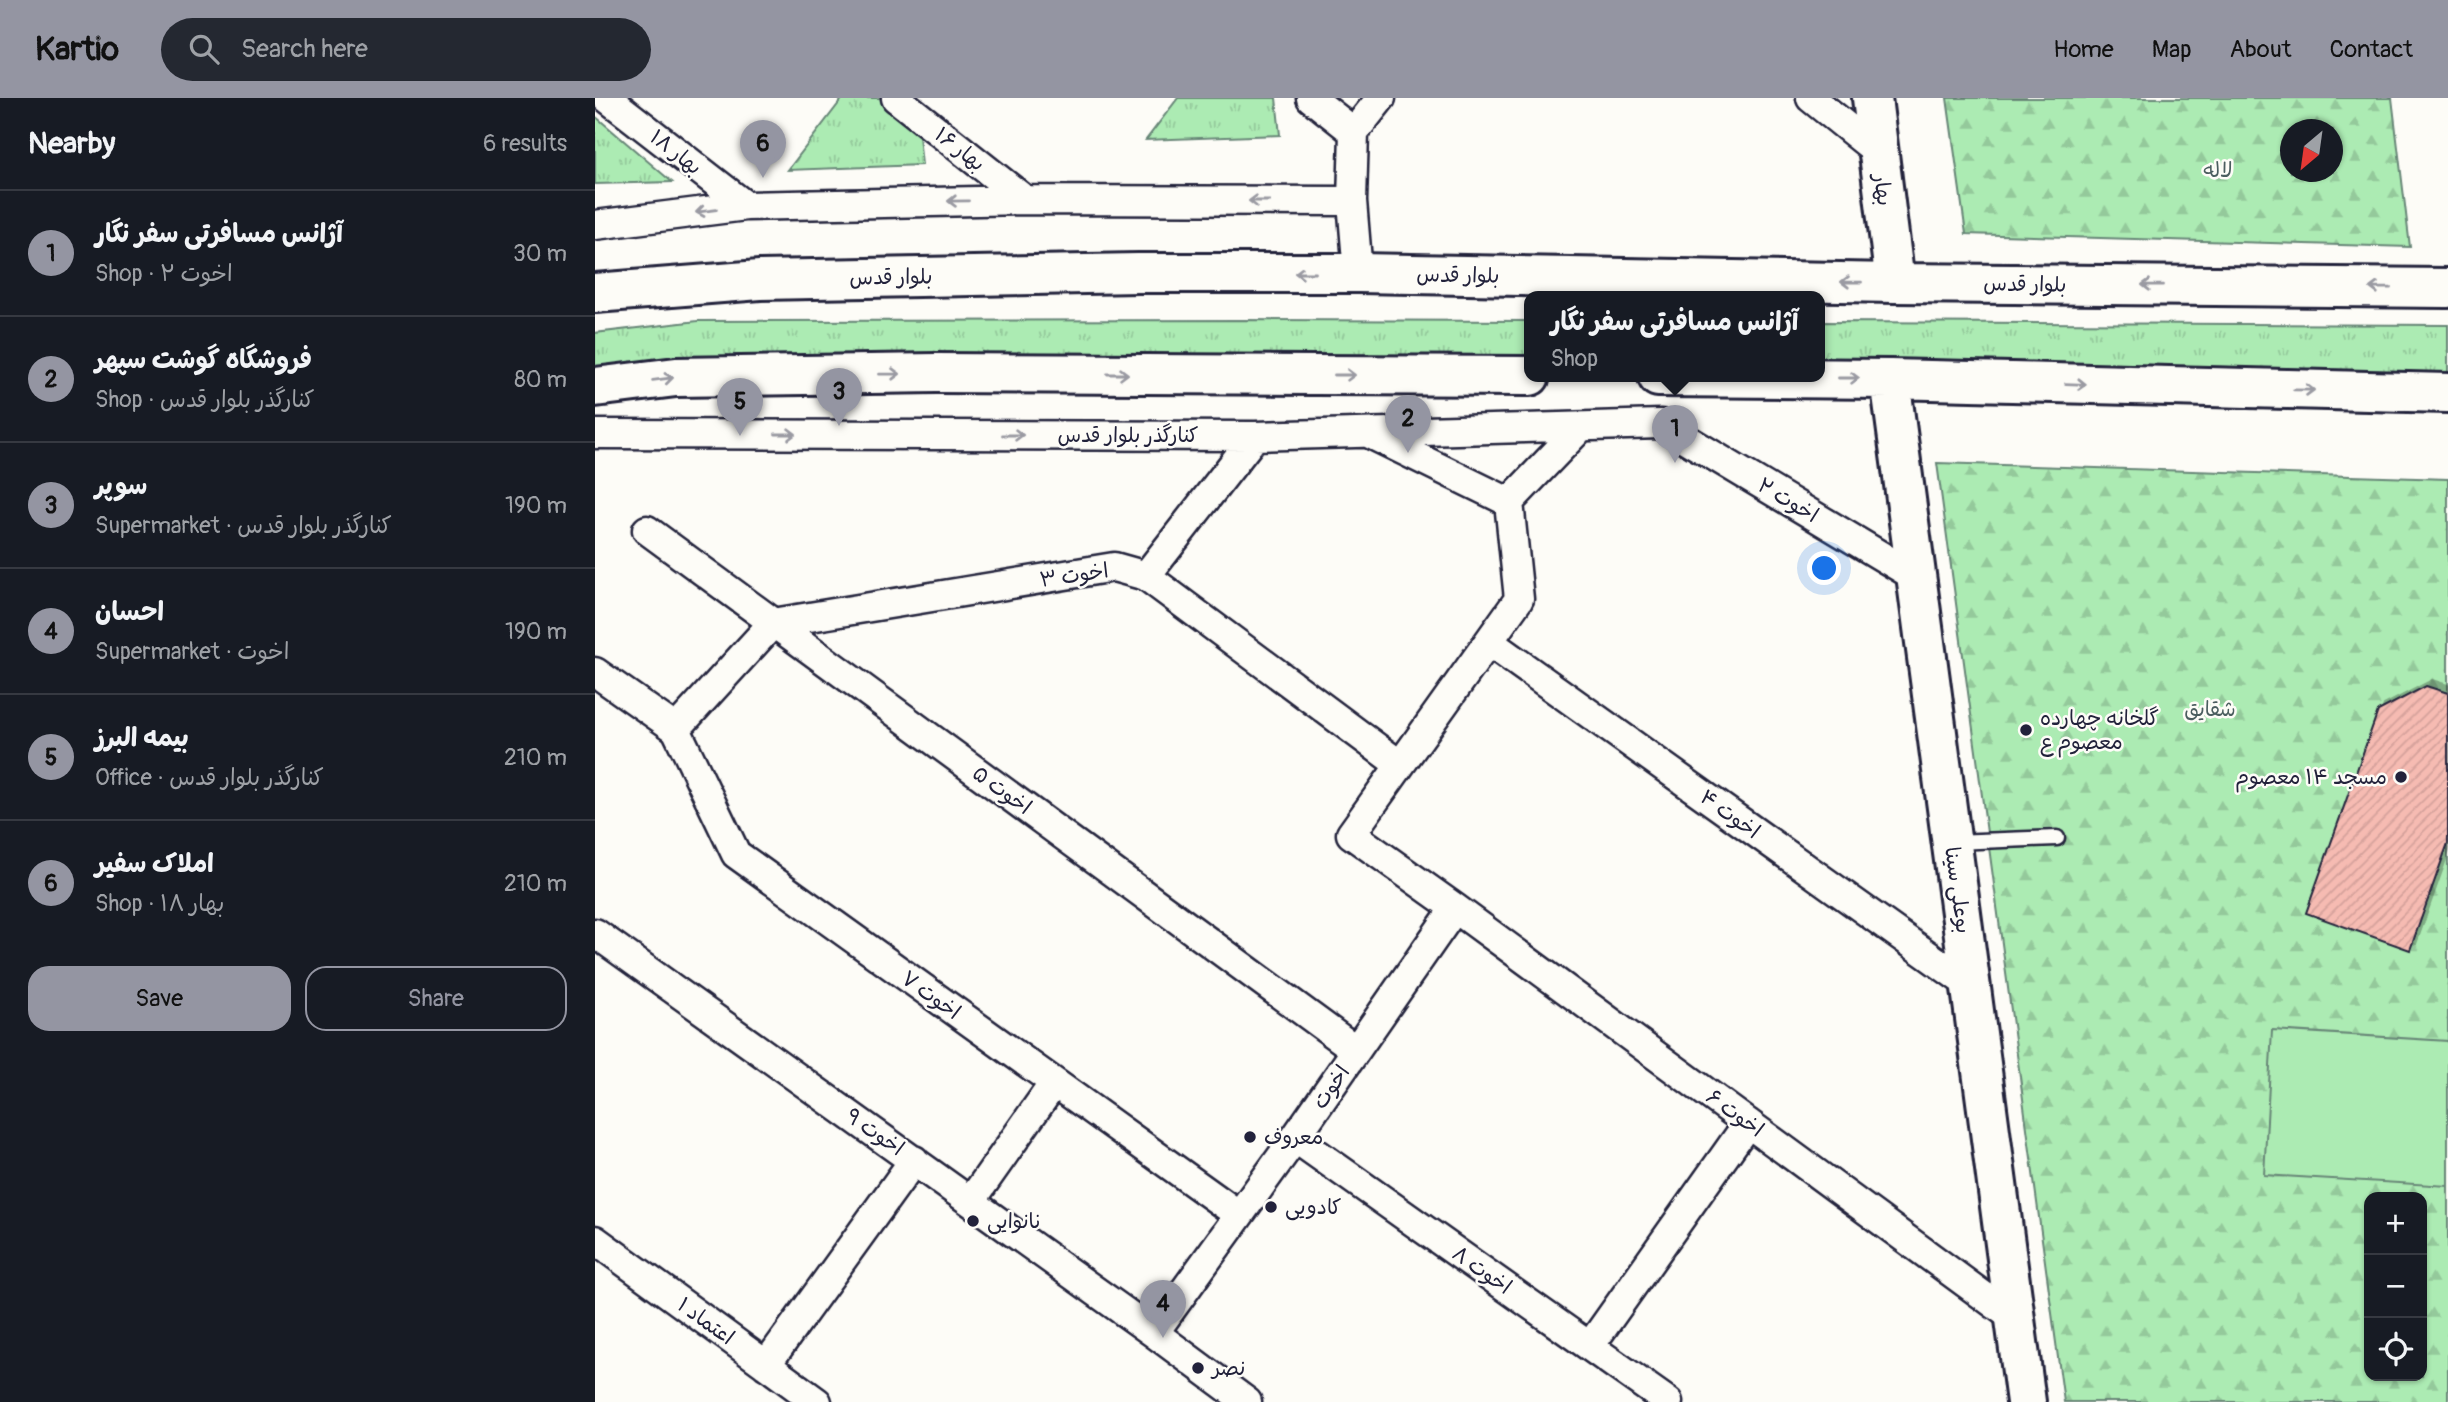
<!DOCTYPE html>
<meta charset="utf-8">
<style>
body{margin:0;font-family:Pangolin,"Playpen Sans Arabic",sans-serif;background:#242831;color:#f1f3f6}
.controls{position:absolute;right:21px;bottom:21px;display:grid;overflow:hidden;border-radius:14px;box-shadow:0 2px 5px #0004}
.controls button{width:63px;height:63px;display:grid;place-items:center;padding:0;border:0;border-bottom:2px solid #363941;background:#171b24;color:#f1f3f6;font:35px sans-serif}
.compass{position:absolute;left:1685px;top:21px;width:63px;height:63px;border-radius:50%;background:#171b24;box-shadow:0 2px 5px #0004;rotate:209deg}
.you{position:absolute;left:1230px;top:471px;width:24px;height:24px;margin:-18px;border:5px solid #fff;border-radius:50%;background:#1a73e8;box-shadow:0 0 0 10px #1a73e833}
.badge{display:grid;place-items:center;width:46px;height:46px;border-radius:50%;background:#9495a2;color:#111;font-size:23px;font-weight:700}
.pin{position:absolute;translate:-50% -58px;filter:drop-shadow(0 2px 4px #0008)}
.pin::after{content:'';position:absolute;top:37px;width:24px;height:21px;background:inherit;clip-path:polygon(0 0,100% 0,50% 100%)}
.popup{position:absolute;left:929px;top:193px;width:301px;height:91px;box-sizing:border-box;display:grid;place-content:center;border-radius:14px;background:#171b24;filter:drop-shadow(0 2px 5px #0005);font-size:23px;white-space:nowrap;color:#9ea1a6}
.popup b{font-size:26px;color:#f1f3f6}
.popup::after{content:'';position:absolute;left:50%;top:100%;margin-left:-14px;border:14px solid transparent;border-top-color:#171b24}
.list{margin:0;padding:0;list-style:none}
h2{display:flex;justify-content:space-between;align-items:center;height:91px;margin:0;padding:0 28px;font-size:30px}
h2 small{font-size:23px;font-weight:400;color:#9ea1a6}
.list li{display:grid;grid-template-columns:46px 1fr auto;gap:21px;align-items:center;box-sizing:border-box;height:126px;padding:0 28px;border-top:2px solid #363941}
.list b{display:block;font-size:26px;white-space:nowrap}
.list p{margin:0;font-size:23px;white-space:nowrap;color:#9ea1a6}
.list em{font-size:23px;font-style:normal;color:#9ea1a6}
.actions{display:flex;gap:14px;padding:21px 28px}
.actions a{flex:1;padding:16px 0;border:2px solid #9495a2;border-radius:21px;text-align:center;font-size:24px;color:#9495a2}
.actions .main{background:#9495a2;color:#111}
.icon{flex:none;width:38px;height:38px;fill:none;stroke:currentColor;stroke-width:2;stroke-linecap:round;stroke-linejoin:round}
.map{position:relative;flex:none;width:1853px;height:1304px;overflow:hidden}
header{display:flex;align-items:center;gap:42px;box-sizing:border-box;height:98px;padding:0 35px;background:#9495a2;color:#111}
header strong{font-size:33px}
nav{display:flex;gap:38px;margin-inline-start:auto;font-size:24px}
.search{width:490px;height:63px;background:#242831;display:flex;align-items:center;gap:18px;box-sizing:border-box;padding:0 24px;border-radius:38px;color:#9ea1a6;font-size:26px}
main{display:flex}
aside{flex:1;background:#171b24}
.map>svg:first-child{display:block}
.grass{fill:url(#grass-tufts);stroke:#678677;stroke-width:2}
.forest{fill:url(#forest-firs);stroke:#678677;stroke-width:2;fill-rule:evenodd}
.pitch{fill:#acebb3;stroke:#678677;stroke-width:2}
.building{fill:url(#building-hatch);stroke:#22223b;stroke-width:2;filter:url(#shadow)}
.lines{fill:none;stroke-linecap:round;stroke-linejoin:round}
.lane-casing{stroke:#22223b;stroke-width:19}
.street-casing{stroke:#22223b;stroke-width:33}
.secondary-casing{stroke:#22223b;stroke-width:44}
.lane{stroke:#fdfcf7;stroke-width:14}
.street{stroke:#fdfcf7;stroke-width:28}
.secondary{stroke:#fdfcf7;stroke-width:38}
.oneway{stroke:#9a9aa2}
.poi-dot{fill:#22223b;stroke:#fdfcf7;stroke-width:2.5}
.labels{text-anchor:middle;stroke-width:5;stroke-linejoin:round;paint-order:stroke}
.street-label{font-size:21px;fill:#22223b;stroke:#fdfcf7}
.park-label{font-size:21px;fill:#4b5e5f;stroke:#fdfcf7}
.poi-label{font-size:21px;fill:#22223b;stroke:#fdfcf7;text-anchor:start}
</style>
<header>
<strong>Kartio</strong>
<div class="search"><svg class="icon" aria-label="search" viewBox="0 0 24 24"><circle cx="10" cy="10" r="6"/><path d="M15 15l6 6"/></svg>Search here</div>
<nav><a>Home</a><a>Map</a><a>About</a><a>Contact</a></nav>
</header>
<main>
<aside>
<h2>Nearby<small>6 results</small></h2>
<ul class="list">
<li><span class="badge">1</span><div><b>آژانس مسافرتی سفر نگار</b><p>Shop · اخوت ۲</p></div><em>30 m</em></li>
<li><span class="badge">2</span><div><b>فروشگاه گوشت سپهر</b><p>Shop · کنارگذر بلوار قدس</p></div><em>80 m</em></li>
<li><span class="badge">3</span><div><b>سوپر</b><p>Supermarket · کنارگذر بلوار قدس</p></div><em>190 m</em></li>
<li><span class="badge">4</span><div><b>احسان</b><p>Supermarket · اخوت</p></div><em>190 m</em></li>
<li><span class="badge">5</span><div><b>بیمه البرز</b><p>Office · کنارگذر بلوار قدس</p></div><em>210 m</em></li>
<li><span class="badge">6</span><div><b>املاک سفیر</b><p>Shop · بهار ۱۸</p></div><em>210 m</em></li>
</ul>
<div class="actions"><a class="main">Save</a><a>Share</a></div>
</aside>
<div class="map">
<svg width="1853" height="1304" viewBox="0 0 1853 1304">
<defs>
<pattern id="grass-tufts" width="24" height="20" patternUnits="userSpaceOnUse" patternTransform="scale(1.75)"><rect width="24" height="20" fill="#acebb3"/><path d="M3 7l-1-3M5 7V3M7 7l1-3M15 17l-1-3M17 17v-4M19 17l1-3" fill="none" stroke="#94c99b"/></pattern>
<pattern id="forest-firs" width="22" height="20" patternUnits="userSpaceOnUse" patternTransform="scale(1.75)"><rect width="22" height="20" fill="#acebb3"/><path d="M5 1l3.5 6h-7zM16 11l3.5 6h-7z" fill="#94c99b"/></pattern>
<pattern id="building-hatch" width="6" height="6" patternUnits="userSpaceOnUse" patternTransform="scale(1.75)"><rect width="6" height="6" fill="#f6bbb2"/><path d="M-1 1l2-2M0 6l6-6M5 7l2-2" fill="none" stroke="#d3a09a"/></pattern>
<filter id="shadow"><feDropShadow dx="6" dy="-6" stdDeviation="0" flood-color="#0004"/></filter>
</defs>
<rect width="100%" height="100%" fill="#fdfcf7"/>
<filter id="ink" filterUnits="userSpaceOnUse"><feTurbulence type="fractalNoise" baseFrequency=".0143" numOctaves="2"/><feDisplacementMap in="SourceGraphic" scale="14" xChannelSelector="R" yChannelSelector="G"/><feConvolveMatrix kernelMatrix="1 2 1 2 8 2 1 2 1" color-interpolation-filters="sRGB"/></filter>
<g filter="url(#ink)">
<!-- grass -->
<path class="grass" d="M248 0H288L323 28 327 67 193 72Z
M583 0H681L685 37 551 42Z
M0 18 77 84 0 86Z
M647 222 935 223V269L0 272V235L103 223Z
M1225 224 1853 227V276L1225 271Z"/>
<!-- forest -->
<path class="forest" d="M1352 0H1797L1815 149 1371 136ZM1696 32H1738V74H1696Z
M1342 365 1853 381V1304H1469ZM1774 1099H1827V1278H1774Z"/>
<!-- pitch -->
<path class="pitch" d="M1677 932 1853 943V1088L1669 1077Z"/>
<!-- building -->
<path class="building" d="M1831 588 1853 595V745L1815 852 1711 815 1783 613Z"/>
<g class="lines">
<!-- lane casing -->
<g class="lane-casing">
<path id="lane" d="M1358 744 1462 740"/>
</g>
<!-- street casing -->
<g class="street-casing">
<path id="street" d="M12 0 151 108
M301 0 430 102
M716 0 759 34
M1216 0 1283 54
M759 34 757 103 763 175
M759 34 786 0
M0 127 151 108 430 102 757 103
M985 330 914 404 924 501 756 736 860 810 1420 1221
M0 336 660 338 1066 326 1321 479
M775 336 914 404
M52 432 761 952
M551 478 660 338
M894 544 1376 888
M0 574 81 631 178 525 519 469 551 478 805 667
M81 631 141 756 644 1117
M0 835 559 1235 652 1304
M700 1040 1073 1304
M376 1103 459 985
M0 1142 222 1304
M559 1235 700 1040 860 810
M995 1248 1153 1025
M171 1267 319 1062"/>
</g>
<!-- secondary casing -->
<g class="secondary-casing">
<path id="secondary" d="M1277 0 1300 185
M0 195 165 182 543 175H763L1300 185 1853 190
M1063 279 1295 281 1853 295
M1295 281 1431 1304
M0 289 81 279 341 275 935 278"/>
</g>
<!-- lane -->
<use href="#lane" class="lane"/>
<!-- street -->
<use href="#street" class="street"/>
<!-- secondary -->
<use href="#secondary" class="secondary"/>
</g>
<!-- one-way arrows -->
<defs><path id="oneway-shaft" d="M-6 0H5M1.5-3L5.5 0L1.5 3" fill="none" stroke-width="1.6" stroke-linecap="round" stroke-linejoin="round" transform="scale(1.75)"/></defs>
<g class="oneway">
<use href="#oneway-shaft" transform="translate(363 103) rotate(179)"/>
<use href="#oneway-shaft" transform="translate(664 103) rotate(-180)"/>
<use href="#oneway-shaft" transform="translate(111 113) rotate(173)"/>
<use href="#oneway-shaft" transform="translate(710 175) rotate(-180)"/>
<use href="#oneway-shaft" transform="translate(1256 184) rotate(-179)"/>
<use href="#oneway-shaft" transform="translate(1557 187) rotate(-179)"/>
<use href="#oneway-shaft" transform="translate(1785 190) rotate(-179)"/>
<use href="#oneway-shaft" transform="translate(295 276) rotate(-1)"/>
<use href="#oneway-shaft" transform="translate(523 276)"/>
<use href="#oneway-shaft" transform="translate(750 277)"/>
<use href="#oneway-shaft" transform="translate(1254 280)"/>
<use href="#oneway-shaft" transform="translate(68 281) rotate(-7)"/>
<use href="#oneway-shaft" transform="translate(1481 286) rotate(2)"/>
<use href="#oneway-shaft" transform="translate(1709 292) rotate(1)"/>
<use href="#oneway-shaft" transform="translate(191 336)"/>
<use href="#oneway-shaft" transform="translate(418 337)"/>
</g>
</g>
<!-- markers -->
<g class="poi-dot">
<circle cx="1431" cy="632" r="7"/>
<circle cx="1806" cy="679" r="7"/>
<circle cx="655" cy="1039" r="7"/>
<circle cx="676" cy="1109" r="7"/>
<circle cx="378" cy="1123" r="7"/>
<circle cx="603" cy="1270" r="7"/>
</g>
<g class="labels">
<!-- street labels -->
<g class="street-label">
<text transform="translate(365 51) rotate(38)" y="7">بهار ۱۶</text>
<text transform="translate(81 54) rotate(38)" y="7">بهار ۱۸</text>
<text transform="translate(1288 92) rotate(83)" y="7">بهار</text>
<text transform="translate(863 177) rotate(1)" y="7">بلوار قدس</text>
<text transform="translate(296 179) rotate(-1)" y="7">بلوار قدس</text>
<text transform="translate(1430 186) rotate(1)" y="7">بلوار قدس</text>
<text x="533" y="344">کنارگذر بلوار قدس</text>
<text transform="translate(1193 402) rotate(31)" y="7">اخوت ۲</text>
<text transform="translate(479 477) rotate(-8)" y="7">اخوت ۳</text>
<text transform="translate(407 692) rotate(36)" y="7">اخوت ۵</text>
<text transform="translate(1135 716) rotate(36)" y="7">اخوت ۴</text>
<text transform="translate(1363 792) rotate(82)" y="7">بوعلی سینا</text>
<text transform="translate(336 897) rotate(36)" y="7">اخوت ۷</text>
<text transform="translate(736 989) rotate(-55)" y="7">اخوت</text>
<text transform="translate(1140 1015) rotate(36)" y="7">اخوت ۶</text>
<text transform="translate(280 1034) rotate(35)" y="7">اخوت ۹</text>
<text transform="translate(887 1172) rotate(35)" y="7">اخوت ۸</text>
<text transform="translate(111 1223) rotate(36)" y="7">اعتماد ۱</text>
</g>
<!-- park labels -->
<g class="park-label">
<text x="1623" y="79">لاله</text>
<text x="1615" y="618">شقایق</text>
</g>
<!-- poi labels -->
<g class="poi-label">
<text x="1445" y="627">گلخانه چهارده<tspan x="1445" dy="24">معصوم ع</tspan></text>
<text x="1792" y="686" text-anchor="end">مسجد ۱۴ معصوم</text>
<text x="669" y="1046">معروف</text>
<text x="690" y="1116">کادویی</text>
<text x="392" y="1130">نانوایی</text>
<text x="617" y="1277">نصر</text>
</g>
</g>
</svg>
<div class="controls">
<button>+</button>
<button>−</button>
<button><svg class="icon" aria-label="locate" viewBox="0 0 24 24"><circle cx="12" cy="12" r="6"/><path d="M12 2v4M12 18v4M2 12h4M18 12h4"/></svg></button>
</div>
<svg class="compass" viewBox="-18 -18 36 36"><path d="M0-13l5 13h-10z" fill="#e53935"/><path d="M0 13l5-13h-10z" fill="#9ea1a6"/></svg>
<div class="you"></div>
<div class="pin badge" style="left:1080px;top:365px">1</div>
<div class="popup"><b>آژانس مسافرتی سفر نگار</b>Shop</div>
<div class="pin badge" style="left:813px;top:355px">2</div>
<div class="pin badge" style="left:244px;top:328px">3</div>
<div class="pin badge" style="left:568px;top:1240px">4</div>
<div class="pin badge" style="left:145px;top:338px">5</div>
<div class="pin badge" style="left:168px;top:80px">6</div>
</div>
</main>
